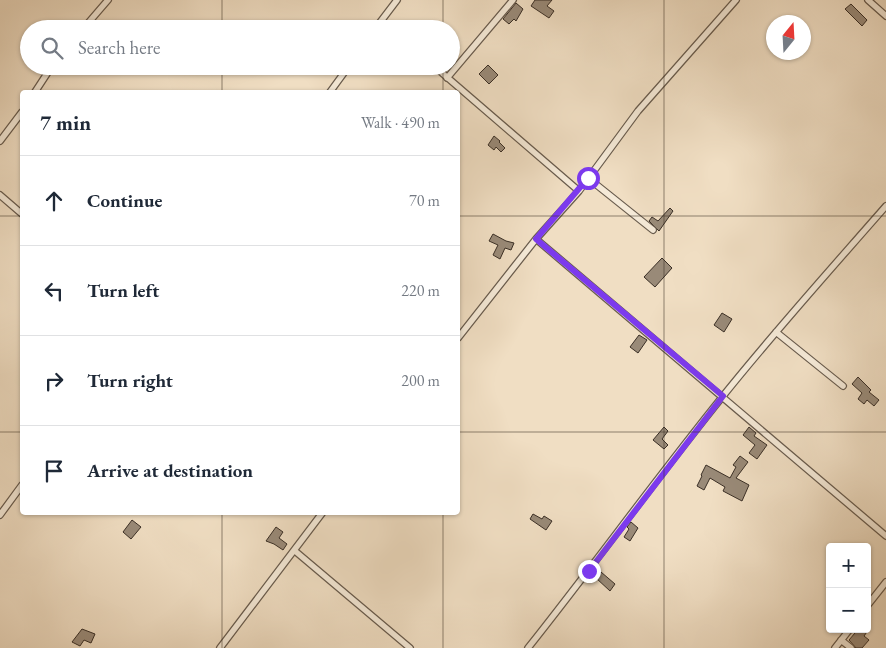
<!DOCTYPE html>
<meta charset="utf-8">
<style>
body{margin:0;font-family:"EB Garamond",serif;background:#f2f2f3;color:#1f2937}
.controls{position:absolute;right:15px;bottom:15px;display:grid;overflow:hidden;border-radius:5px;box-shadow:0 1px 4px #0004}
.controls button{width:45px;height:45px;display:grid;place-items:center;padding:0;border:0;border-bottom:1px solid #e0e1e3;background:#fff;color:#1f2937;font:25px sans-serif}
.compass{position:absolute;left:766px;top:15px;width:45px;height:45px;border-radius:50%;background:#fff;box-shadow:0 1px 4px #0004;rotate:18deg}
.stop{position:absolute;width:15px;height:15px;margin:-11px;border:4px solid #7c3aed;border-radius:50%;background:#fff}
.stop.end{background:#7c3aed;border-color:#fff;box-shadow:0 1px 5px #0008}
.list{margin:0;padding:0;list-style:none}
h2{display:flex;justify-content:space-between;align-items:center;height:65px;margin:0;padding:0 20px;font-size:21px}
h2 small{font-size:16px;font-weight:400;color:#747a83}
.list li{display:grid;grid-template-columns:32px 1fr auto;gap:15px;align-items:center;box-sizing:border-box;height:90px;padding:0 20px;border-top:1px solid #e0e1e3}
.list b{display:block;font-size:19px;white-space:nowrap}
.list em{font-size:16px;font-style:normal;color:#747a83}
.icon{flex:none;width:28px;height:28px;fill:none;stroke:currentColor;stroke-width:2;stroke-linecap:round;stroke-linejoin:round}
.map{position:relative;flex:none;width:886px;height:648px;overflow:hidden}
.search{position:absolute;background:#fff;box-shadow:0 1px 4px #0004;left:20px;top:20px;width:440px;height:55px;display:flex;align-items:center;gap:12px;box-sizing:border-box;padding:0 18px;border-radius:28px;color:#747a83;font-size:19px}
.panel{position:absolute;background:#fff;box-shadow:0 1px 4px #0004;left:20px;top:90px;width:440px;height:425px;border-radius:5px}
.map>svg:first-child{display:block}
.building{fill:#998a78;stroke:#3a2f26}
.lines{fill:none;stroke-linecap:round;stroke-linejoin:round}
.street-casing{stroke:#685b4d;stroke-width:8}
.street{stroke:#f5ead8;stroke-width:5.5}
.route{stroke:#7c3aed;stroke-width:6}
.grid{fill:none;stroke:#3a2f26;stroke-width:1;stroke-opacity:0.55}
</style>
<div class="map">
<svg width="886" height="648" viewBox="0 0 886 648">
<rect width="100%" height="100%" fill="#f0dec3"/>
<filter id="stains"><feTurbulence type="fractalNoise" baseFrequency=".004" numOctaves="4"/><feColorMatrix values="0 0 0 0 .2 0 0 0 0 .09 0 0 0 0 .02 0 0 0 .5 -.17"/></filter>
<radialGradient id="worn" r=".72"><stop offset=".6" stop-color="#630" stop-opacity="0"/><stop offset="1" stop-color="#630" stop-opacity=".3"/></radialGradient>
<!-- building -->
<path class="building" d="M535 0H552L547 6 554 11 549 18 531 6Z
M516 3 523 9 516 21 514 19 509 24 503 19Z
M851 4 867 20 862 26 845 9Z
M488 65 498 75 489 84 479 74Z
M494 136 500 141 499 142 505 148 501 152 496 147 494 150 488 145Z
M670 208 673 211 659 231 649 221 652 217 658 221Z
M493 234 506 241 514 243 511 250 505 248 500 259 493 255 498 245 489 241Z
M662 258 672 268 655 287 644 277Z
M722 313 732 319 724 332 714 325Z
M639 335 647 340 638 353 630 347Z
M858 377 871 390 869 392 879 400 874 406 867 400 864 404 858 399 862 393 852 384Z
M664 427 668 431 662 439 668 445 664 449 653 440Z
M749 427 756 433 754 436 767 445 757 459 749 453 755 445 743 435Z
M740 456 748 462 736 478 749 485 742 501 723 491 725 487 710 478 704 490 697 486 702 476 701 475 706 465 730 478 736 467 733 465Z
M533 514 542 519 544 516 552 521 546 530 530 519Z
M132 520 141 527 131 539 123 532Z
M631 522 638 528 630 541 624 537 629 529 627 527Z
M276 527 283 532 279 538 287 544 283 550 274 544 266 541Z
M601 572 615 584 610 591 596 578Z
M82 629 95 634 91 643 84 640 80 646 72 642Z
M855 629H869L864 636 869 640 862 648H856L849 640 855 633Z"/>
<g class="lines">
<!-- street casing -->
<g class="street-casing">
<path id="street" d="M868 0 886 16
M381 21 390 29
M83 29 108 0
M375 29 397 0
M434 66 579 191
M447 78 513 0
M35 92 52 66
M330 92 349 66
M0 141 22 112
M588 178 653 230
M0 195 22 214
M536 239 886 536
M776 332 843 386
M458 338 536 239 579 191 638 111 736 0
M0 515 22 485
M295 551 410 648
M867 606 886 582
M841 640 851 648
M220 648 323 512
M528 648C594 565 656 479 723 396 775 331 831 269 886 206
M835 648 850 629"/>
</g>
<!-- street -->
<use href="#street" class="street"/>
</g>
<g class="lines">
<!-- route -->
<path class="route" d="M588 178 536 239 723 396 589 571"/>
</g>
<!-- grid -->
<path class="grid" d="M222 0V29M443 0V29M664 0V648M222 66V92M443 66V92M0 216H22M458 216H886M0 432H22M458 432H886M222 512V648M443 512V648"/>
<rect width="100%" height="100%" filter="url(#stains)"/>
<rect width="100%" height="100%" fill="url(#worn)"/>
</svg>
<div class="controls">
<button>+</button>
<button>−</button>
</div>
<svg class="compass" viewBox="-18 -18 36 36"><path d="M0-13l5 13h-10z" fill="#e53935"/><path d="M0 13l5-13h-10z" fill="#747a83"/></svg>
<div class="stop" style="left:588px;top:178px"></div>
<div class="stop end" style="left:589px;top:571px"></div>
<div class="search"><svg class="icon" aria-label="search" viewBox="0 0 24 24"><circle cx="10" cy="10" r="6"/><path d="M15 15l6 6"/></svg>Search here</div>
<section class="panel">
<h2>7 min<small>Walk · 490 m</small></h2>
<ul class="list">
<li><svg class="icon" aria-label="ahead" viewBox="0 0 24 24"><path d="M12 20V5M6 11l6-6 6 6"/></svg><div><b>Continue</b></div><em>70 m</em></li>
<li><svg class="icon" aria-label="left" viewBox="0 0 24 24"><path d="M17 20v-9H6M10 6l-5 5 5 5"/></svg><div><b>Turn left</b></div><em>220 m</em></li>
<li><svg class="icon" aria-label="right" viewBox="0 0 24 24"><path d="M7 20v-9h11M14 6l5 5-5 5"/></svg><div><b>Turn right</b></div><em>200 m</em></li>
<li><svg class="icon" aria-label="arrive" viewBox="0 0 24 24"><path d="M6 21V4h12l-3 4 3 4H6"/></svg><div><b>Arrive at destination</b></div></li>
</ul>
</section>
</div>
